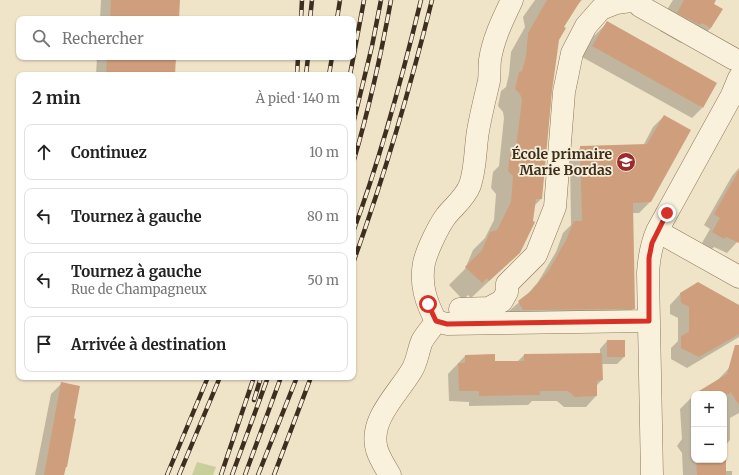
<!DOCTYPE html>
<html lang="fr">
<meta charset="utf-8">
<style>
body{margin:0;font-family:Merriweather,serif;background:#f6f6f6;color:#222}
.controls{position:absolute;right:12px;bottom:12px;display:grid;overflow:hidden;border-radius:8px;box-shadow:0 1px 3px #0004}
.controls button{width:36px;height:36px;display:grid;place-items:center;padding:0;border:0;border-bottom:1px solid #e0e0e0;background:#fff;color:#222;font:20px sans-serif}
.stop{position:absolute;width:12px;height:12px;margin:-9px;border:3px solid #d93025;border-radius:50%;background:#fff}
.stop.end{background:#d93025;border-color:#fff;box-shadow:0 1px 4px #0008}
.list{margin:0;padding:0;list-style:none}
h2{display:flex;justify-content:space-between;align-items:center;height:52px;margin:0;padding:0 16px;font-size:17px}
h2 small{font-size:13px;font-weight:400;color:#767676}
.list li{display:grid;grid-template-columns:26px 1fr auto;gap:12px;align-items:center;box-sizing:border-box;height:56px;margin:0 8px 8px;padding:0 8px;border:1px solid #e0e0e0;border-radius:8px}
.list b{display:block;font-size:15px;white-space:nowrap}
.list p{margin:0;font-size:13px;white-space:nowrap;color:#767676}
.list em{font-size:13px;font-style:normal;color:#767676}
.icon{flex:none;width:22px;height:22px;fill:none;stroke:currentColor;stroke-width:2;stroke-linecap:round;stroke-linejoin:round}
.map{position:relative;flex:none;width:739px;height:475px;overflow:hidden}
.search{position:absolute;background:#fff;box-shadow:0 1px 3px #0004;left:16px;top:16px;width:340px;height:44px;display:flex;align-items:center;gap:10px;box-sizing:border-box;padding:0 14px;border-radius:8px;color:#767676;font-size:15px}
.panel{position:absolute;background:#fff;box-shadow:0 1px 3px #0004;left:16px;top:72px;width:340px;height:308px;border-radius:8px}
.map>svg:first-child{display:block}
.green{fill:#c9cf9b}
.shadow{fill:#0003}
.building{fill:#cf9f7d}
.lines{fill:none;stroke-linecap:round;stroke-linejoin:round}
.minor-casing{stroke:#8d765c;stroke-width:23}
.minor{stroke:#faf1dc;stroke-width:22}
.rail-casing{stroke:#3d2e20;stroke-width:4.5}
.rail{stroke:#f7eed8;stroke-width:3;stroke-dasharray:9;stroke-linecap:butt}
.route{stroke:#d93025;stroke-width:5}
.labels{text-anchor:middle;stroke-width:3.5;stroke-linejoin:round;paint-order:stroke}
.poi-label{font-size:14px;font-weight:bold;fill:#3d2e20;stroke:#f7eed8;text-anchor:end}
</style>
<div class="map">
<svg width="739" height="475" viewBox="0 0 739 475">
<rect width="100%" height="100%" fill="#f0e4c8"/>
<!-- green -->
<path class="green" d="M197 462 216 467 213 475H192Z"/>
<!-- shadow -->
<path class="shadow" d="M101 0H179L178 19H100Z
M535 0H582L575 7 562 28 558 40 551 91 541 199 534 206 519 253 471 298 468 295 463 300 449 285 465 269 473 250 485 238 494 220 496 194 491 188 493 172 499 166 504 118 503 112 498 106 501 91 506 87 509 74 511 52 525 27 523 17Z
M673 0H718H715L712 5 711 28 692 46 683 41 681 43 660 31 664 23 660 21Z
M607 23 702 108 692 118 582 57 594 36Z
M97 57H175L174 75H96Z
M664 116 650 202 639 213H632L634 308 623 319 508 312 526 296 538 282 556 252 563 233 571 225 570 158 581 147 643 146 653 127Z
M739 168V240L727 253 714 247 712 249 702 243 710 229 704 225 732 176Z
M681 293 739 306V337L687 368 671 359V348L678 341V318L670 314V305Z
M607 341 624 357 617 364H602V380L596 386V396L586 407H564L557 401H532L528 405 469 406V402L449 401 448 374 465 356 494 362H517L524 355 600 354V349Z
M739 366V413L730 418V440L725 446V471H732V475H683L682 453 677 446 682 439 680 409 694 395V460H724V394H696L716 382 729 368Z
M62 383 63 475H35L51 394Z"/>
<!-- building -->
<path class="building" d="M111 0H180L179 19H110Z
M547 0H581L564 27 566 28 559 40 552 91 542 199H536L533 221 535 222 520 253 489 281 487 278 482 283 465 267 482 250 490 232 497 230 511 202 513 176 508 171 510 154 514 153 516 147 522 100 520 94 515 89 519 72 522 71 526 56 528 33Z
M684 0H716L714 4 723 9 711 28 702 23 700 25 677 13Z
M607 21 717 83 703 108 592 46Z
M107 57H176L175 75H106Z
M664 115 691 130 651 202 633 203 635 309 523 310 518 301 531 291 549 270 566 240 574 221H582L580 146 647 144Z
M739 170V243L726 237 724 239 712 232 720 218 714 214Z
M698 282 739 305V334L699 357 681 348V336L689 332V307L681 303 680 293Z
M607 340H625V357H607Z
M735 345H739V405L730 391V394H694L727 374Z
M602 353 603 380 597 381V396L575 397 568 391H540V395L479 396V391H459L458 363H465V355L495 354V361H524V354Z
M61 382 80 386 74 418 76 419 67 467H66L64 475H44Z
M696 460H726V475H697Z"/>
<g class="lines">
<!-- minor casing -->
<g class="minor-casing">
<path id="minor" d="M512 0C503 19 493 39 490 60 489 67 490 74 489 81 485 98 481 114 478 131 475 149 476 167 470 185 465 198 454 206 446 216 438 227 427 250 424 263 420 285 426 302 436 321L447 324 649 321
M638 1 640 6 734 59
M657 231 739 277
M460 309 489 308 502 301 507 292V284L536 255 555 207 564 92 572 53 586 26 601 9 616 3 638 0
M390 475C385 467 380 459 377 450 368 420 398 394 412 370 417 362 418 351 422 341 426 334 432 328 436 321
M652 475 648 273C649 257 651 245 657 231L732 95 739 78"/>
</g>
<!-- minor -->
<use href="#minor" class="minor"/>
<!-- rail casing -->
<g class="rail-casing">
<path id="rail" d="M301 19 302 0
M310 19 312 0
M337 19 340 0
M297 75 298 57
M306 75 308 57
M329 75 332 57
M350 75 364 0
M353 124 372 46 381 0
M353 163C369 109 381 55 391 0
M353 232C381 157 402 78 421 0
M353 263C384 177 410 89 432 0
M254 400 261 377
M167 475 208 377
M179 475 220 377
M221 475 254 377
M232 475 268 377
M245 475 281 377
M258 475 297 377
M274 475 311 377"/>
</g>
<!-- rail -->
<use href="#rail" class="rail"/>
</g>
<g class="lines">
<!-- route -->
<path class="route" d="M428 304 436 321 447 324 649 321V258L652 243 667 213"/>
</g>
<!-- icons -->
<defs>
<g id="school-disc" transform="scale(1)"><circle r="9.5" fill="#9e2a2b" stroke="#f7eed8"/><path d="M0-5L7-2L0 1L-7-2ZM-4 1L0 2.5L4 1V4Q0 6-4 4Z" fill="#fff"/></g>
</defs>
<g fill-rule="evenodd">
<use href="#school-disc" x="626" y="162"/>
</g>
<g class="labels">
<!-- poi labels -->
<g class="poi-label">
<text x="612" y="159">École primaire<tspan x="612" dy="16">Marie Bordas</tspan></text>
</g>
</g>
</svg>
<div class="controls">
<button>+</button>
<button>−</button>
</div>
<div class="stop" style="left:428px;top:304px"></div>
<div class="stop end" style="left:667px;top:213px"></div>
<div class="search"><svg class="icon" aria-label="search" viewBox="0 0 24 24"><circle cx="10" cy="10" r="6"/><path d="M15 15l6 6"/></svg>Rechercher</div>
<section class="panel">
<h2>2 min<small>À pied · 140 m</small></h2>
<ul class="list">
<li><svg class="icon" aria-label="ahead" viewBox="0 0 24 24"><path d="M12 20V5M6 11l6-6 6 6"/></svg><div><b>Continuez</b></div><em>10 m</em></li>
<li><svg class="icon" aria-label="left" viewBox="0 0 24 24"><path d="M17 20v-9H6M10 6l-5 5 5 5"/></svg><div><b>Tournez à gauche</b></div><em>80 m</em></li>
<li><svg class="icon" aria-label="left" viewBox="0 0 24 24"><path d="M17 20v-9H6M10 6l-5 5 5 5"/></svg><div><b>Tournez à gauche</b><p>Rue de Champagneux</p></div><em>50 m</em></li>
<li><svg class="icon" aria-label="arrive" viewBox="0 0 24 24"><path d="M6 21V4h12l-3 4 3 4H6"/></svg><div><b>Arrivée à destination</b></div></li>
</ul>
</section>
</div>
